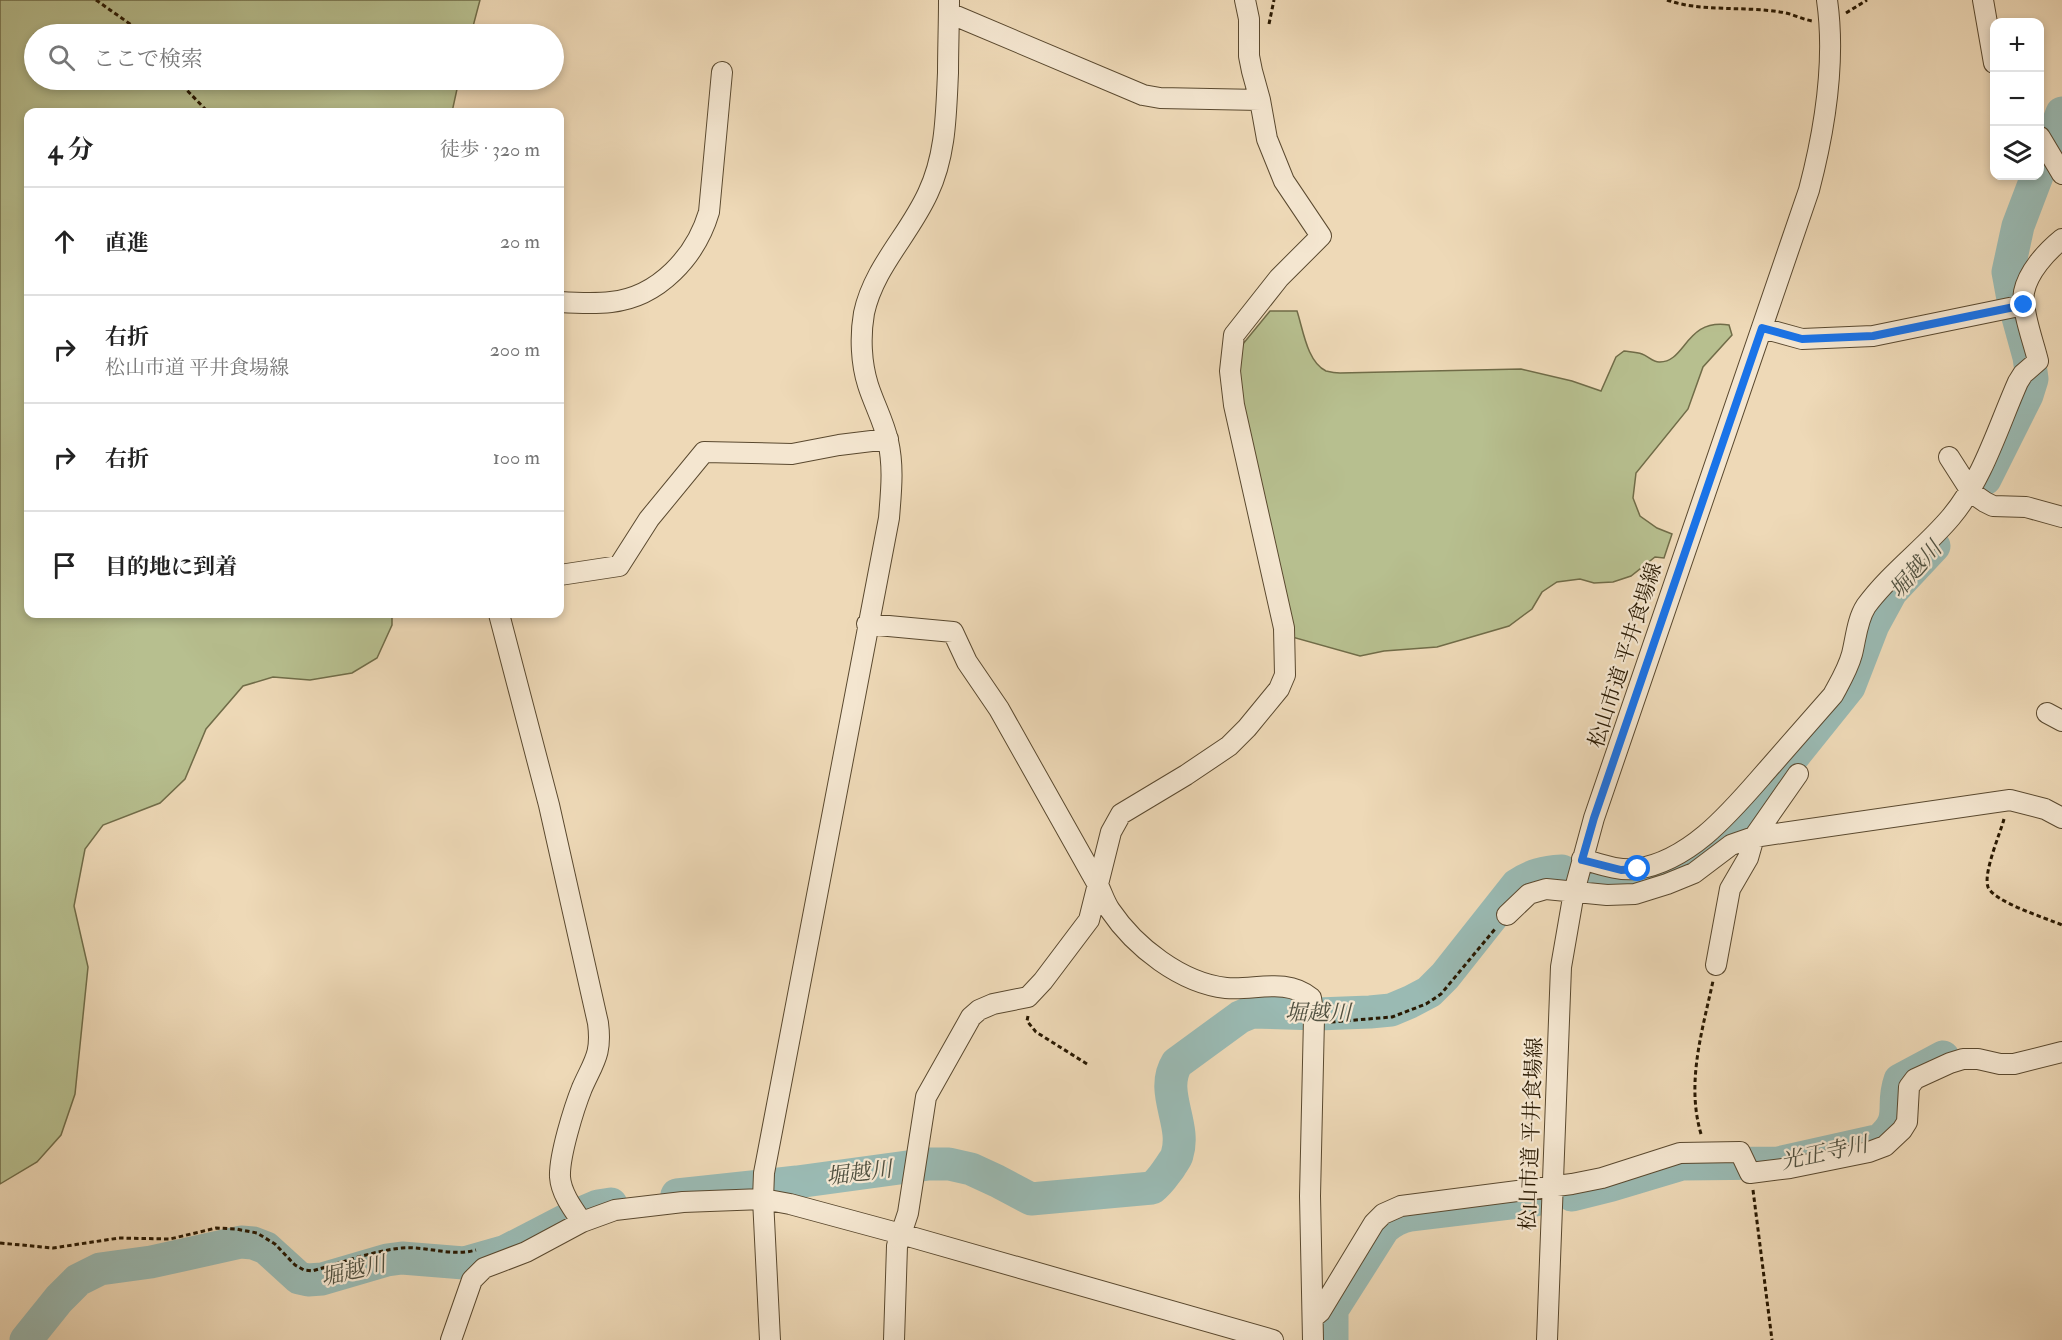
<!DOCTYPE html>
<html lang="ja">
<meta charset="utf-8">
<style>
body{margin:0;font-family:"IM FELL Double Pica","Noto Serif JP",serif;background:#f2f2f2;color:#222}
.controls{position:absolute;right:18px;top:18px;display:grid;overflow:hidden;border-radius:12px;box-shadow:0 3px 9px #0003}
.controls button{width:54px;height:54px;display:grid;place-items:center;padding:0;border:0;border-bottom:2px solid #e0e0e0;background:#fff;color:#222;font:30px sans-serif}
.stop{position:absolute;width:18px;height:18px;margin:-14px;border:4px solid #1a73e8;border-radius:50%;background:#fff}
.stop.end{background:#1a73e8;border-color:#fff;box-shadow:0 2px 6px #0008}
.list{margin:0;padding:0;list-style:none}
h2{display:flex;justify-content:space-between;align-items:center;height:78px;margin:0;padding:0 24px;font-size:26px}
h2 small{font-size:20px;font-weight:400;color:#767676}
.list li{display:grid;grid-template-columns:39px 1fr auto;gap:18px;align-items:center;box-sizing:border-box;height:108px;padding:0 24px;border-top:2px solid #e0e0e0}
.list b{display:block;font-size:22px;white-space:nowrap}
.list p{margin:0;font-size:20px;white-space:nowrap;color:#767676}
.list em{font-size:20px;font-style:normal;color:#767676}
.icon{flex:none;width:33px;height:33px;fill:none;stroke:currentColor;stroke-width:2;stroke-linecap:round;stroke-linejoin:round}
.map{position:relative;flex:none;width:2062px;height:1340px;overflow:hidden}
.search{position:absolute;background:#fff;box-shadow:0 3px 9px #0003;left:24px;top:24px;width:540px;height:66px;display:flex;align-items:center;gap:15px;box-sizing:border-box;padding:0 21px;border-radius:33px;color:#767676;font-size:22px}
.panel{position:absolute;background:#fff;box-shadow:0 3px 9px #0003;left:24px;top:108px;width:540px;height:510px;border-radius:12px}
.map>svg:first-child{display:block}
.green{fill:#b7bf8f;stroke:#706c48;stroke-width:1.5}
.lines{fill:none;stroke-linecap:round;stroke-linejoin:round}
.river{stroke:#9abab3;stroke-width:33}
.minor-casing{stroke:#5a492f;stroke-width:22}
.path{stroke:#291902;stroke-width:3;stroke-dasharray:4.5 3;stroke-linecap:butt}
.minor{stroke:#f4e6d0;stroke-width:20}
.route{stroke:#1a73e8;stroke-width:8}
.labels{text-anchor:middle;stroke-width:4.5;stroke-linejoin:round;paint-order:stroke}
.street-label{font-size:21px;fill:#291902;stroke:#f4e6d0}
.water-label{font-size:22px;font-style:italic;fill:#515140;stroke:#f4e6d0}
</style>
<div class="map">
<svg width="2062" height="1340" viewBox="0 0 2062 1340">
<rect width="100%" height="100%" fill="#eed9b7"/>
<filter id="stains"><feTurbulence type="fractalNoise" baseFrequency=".00333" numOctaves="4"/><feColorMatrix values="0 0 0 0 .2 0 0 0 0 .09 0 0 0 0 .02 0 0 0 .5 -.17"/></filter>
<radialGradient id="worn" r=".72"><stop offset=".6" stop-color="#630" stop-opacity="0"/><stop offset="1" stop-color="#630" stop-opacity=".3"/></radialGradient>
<!-- green -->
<path class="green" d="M0 0H480L471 34H34V80H459L452 112H28V614H392V625L377 658 352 673 310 680 273 677 243 686 206 729 185 779 160 803 103 825 85 849 74 906 88 967 75 1094 61 1135 37 1162 0 1184Z
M1270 311H1297C1303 329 1307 362 1326 371 1330 372 1336 373 1340 373L1521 369 1572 381 1601 391 1616 357 1624 351C1630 352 1636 352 1642 354 1648 356 1653 362 1659 362 1686 363 1685 318 1729 325L1732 335 1703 367 1688 409 1636 473 1633 498 1640 516 1657 528 1672 534 1664 558 1655 557 1631 576 1613 582 1594 583 1580 579 1557 582 1542 592 1532 609 1509 626 1437 647 1384 651 1360 656 1292 637 1241 408 1238 350Z"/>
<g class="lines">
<!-- river -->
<path class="river" d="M2040 170 2062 113
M1985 479 2027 395 2032 379 2029 357 2013 299 2008 272 2018 226 2037 176
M1595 877 1628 881 1646 878 1671 869 1694 857 1763 794 1849 687 1873 625 1891 592 1934 546
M677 1195 797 1182 929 1164H949L971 1169 997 1181 1031 1199 1152 1188C1160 1182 1164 1175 1170 1167 1172 1163 1176 1159 1177 1155 1187 1124 1159 1092 1177 1063L1240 1017 1252 1012 1318 1014 1370 1012 1391 1010 1410 1002 1429 992 1445 976 1517 885C1532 875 1544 872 1562 871
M1572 1195 1612 1185 1682 1164 1778 1163 1880 1140C1906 1117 1890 1108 1900 1080L1943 1057
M26 1340 59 1299 78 1280 100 1269 151 1262 241 1242 253 1243 266 1248 299 1278 308 1280 322 1279 387 1260 402 1258 464 1263 506 1251 570 1218 598 1206 611 1204
M1332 1340V1310L1384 1228C1392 1221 1400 1217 1410 1215L1535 1200"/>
<!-- minor casing -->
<g class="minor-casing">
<path id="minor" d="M1983 0 1994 63
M949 13 1143 95 1160 98 1260 100
M2040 137 2062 174
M560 302C577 303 594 304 611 302 659 297 696 256 709 212L722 72
M1762 328 1802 339 1873 336 2024 305
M1949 457 1972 493 1985 502 1993 506 2026 507 2062 517
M560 575 619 566 649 519 704 452 792 454 839 445 888 439
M499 614 549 805 598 1023C602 1054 594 1061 582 1088 574 1108 559 1156 560 1177 561 1193 573 1209 582 1222
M867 624 953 632 967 662 999 709 1098 885C1102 893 1105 903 1110 910 1135 947 1181 983 1226 988 1254 991 1286 977 1311 998L1314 1018 1310 1196 1313 1340
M2047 713 2062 721
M1582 859C1600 864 1618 871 1636 869 1692 861 1734 808 1769 768 1790 744 1811 720 1833 695 1840 682 1848 669 1852 654 1856 638 1857 620 1866 606 1890 573 1925 548 1951 517 1983 479 1998 427 2018 382L2023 374 2038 361C2034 343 2021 310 2024 292 2028 272 2046 252 2062 239
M1507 915 1529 894 1546 889 1607 895 1635 894 1667 884 1694 873 1731 845 1754 837 2010 800 2045 809 2062 818
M1716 965 1730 889 1748 858 1754 837 1798 774
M1313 1318 1320 1312 1374 1223 1383 1214 1401 1206 1572 1184 1602 1178 1680 1153 1740 1152 1750 1173 1790 1168 1869 1152 1885 1146 1902 1130 1907 1122 1909 1087 1915 1079 1950 1063 1963 1059H1978L2000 1064H2014L2062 1052
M451 1340 472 1280 484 1268 526 1252 582 1222 615 1210 683 1202 763 1199 790 1204 901 1234 1273 1340
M770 1340 763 1199 764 1173 889 518C891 492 894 467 888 441 884 422 874 404 868 385 861 363 860 336 864 313 874 267 909 235 928 193 946 155 946 114 948 73 948 49 949 24 949 0
M894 1340 897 1246 908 1213 926 1097 971 1017 979 1010 993 1004 1028 997 1043 981 1089 920 1111 832 1121 814 1186 775 1229 746 1247 728 1279 689 1285 675 1284 628 1234 405 1230 371 1234 335 1279 278 1321 236 1284 181 1267 139 1260 100 1252 71 1249 56V19L1245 0
M1547 1340 1561 967 1574 892 1594 818 1809 190C1825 129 1836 63 1827 0"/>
</g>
<!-- path -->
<path class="path" d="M96 0 130 24 141 34
M1667 0C1700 12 1744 6 1780 12 1791 13 1801 19 1812 21
M1846 13 1867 0
M1269 24 1274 0
M177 80 208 112
M2004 819C2000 834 1983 873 1988 887 1994 902 2046 918 2062 925
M1028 1016 1027 1021 1036 1032 1087 1064
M1331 1022 1392 1017 1426 1004 1441 994 1495 929
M1701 1134C1686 1083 1702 1032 1713 981
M1753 1190 1772 1340
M0 1243 53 1248 119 1238 170 1239 216 1228 236 1229 257 1233 275 1244 295 1265 304 1270 312 1271C341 1263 372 1251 402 1248 427 1246 451 1257 476 1250"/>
<!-- minor -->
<use href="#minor" class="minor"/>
</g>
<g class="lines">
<!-- route -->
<path class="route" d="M1638 869 1621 870 1582 860 1594 818 1762 328 1802 339 1873 336 2024 305"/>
</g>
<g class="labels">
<!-- street labels -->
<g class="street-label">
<text transform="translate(1625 655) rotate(-72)" y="7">松山市道 平井食場線</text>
<text transform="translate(1531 1134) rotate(-88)" y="7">松山市道 平井食場線</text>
</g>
<!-- water labels -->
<g class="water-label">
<text transform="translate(1915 569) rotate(-49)" y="8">堀越川</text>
<text x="1318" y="1020">堀越川</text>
<text transform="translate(1824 1152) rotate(-12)" y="8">光正寺川</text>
<text transform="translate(859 1172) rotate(-7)" y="8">堀越川</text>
<text transform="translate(353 1270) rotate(-13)" y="8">堀越川</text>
</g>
</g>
<rect width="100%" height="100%" filter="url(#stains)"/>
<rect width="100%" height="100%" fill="url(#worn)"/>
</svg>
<div class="controls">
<button>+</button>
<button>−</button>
<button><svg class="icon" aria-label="layers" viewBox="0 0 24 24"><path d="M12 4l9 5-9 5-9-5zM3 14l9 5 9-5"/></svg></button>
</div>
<div class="stop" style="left:1638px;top:869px"></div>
<div class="stop end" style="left:2024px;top:305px"></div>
<div class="search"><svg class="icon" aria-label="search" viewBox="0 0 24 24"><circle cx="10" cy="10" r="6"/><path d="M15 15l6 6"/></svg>ここで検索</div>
<section class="panel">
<h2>4 分<small>徒歩 · 320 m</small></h2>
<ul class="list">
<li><svg class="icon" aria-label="ahead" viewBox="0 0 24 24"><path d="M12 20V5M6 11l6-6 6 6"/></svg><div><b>直進</b></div><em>20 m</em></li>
<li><svg class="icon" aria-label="right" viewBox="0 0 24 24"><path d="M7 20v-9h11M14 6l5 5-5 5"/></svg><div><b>右折</b><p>松山市道 平井食場線</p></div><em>200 m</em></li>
<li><svg class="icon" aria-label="right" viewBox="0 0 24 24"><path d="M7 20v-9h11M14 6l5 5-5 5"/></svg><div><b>右折</b></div><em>100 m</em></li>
<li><svg class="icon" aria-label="arrive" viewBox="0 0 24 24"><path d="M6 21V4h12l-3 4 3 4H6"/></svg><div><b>目的地に到着</b></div></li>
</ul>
</section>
</div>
